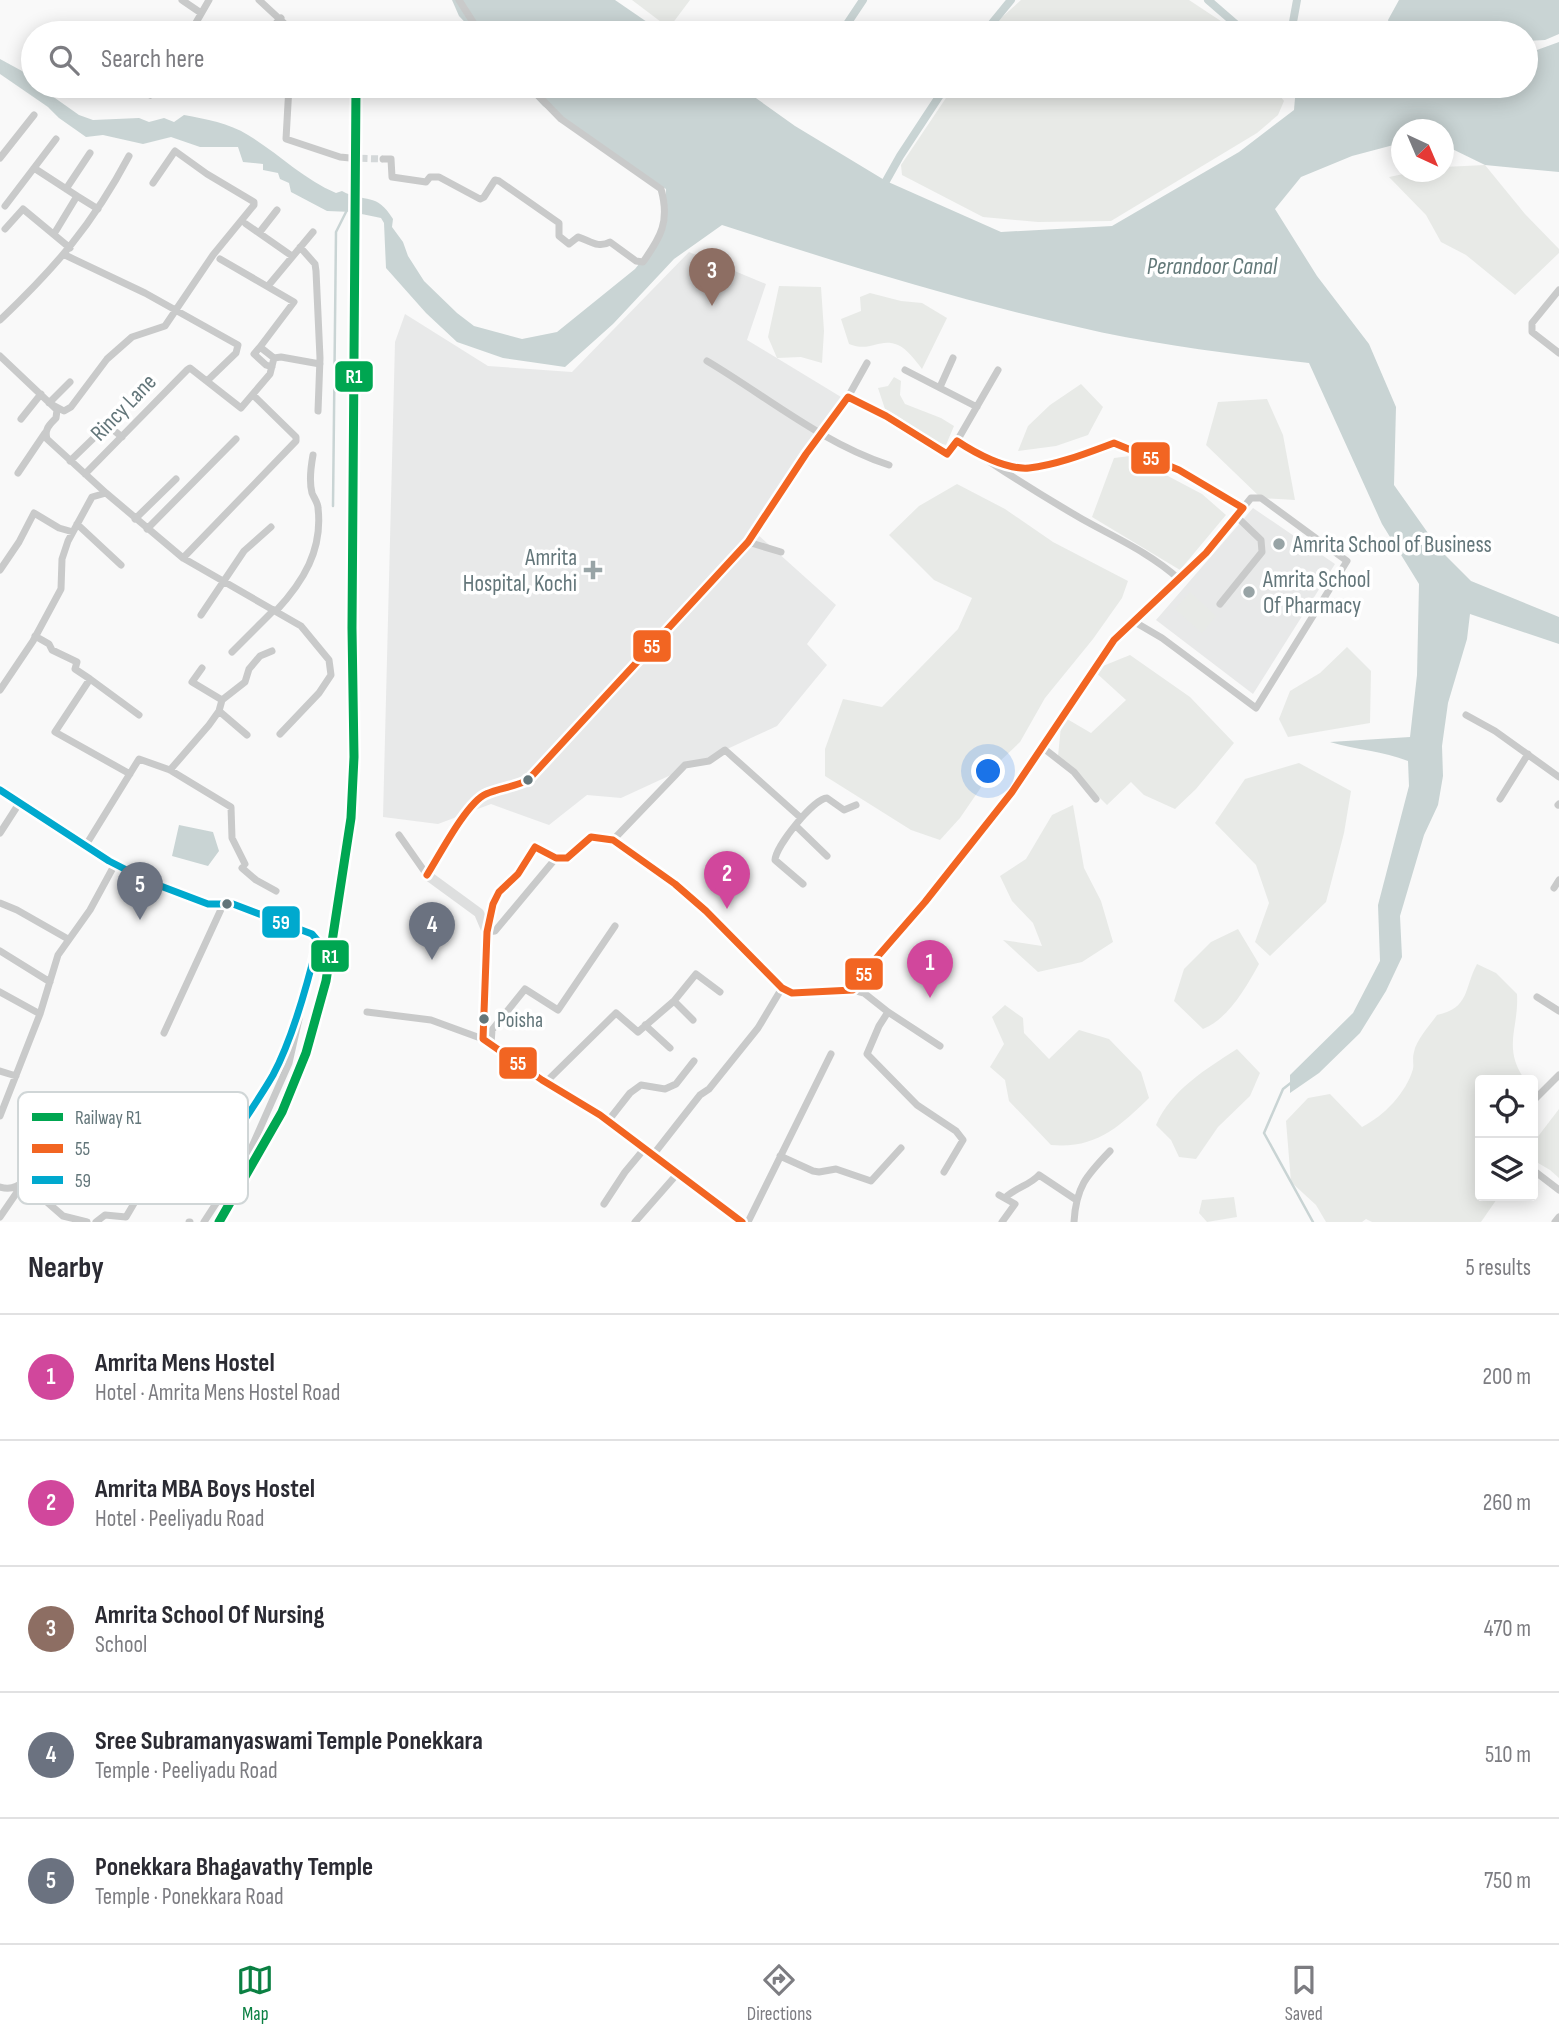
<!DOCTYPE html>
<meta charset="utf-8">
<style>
body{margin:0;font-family:"Sofia Sans Condensed",sans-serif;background:#f2f2f3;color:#2b2b33}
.controls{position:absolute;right:21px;bottom:21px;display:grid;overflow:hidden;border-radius:7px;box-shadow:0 4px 18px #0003}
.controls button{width:63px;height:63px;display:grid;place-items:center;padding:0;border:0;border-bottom:2px solid #e1e1e2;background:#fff;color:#2b2b33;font:35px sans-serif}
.compass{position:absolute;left:1391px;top:119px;width:63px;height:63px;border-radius:50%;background:#fff;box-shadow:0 4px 18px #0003;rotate:136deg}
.you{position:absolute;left:989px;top:772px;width:24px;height:24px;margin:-18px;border:5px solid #fff;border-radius:50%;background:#1a73e8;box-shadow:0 0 0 10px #1a73e833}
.badge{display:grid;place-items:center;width:46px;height:46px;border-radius:50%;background:#0b8043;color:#fff;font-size:23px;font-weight:700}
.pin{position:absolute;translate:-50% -58px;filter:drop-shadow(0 2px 4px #0008)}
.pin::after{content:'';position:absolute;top:37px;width:24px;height:21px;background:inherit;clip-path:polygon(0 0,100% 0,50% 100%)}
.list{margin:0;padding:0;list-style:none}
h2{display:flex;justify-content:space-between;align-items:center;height:91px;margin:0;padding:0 28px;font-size:30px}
h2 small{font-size:23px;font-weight:400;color:#7c7c81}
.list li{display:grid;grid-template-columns:46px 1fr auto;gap:21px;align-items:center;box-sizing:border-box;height:126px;padding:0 28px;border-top:2px solid #e1e1e2}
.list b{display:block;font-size:26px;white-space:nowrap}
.list p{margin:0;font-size:23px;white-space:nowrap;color:#7c7c81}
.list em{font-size:23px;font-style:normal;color:#7c7c81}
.icon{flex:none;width:38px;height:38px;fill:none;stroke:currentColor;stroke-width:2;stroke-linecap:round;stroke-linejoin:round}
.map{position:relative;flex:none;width:1559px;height:1222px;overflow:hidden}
.search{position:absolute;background:#fff;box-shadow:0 4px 18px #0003;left:21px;right:21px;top:21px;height:77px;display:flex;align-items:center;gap:18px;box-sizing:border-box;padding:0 24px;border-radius:38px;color:#7c7c81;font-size:26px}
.sheet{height:721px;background:#fff}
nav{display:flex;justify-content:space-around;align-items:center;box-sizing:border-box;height:98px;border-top:2px solid #e1e1e2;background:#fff;font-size:19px;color:#7c7c81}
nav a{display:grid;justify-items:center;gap:4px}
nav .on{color:#0b8043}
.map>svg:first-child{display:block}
.built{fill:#e8e9e9}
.green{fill:#e8eae7}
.water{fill:#c9d4d4}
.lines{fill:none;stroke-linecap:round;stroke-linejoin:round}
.stream{stroke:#c9d4d4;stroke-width:2.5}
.canal{stroke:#c9d4d4;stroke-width:8}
.street-tunnel{stroke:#d4d8d9;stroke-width:7;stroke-dasharray:7 3.5;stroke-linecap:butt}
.street{stroke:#c9caca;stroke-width:7}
.secondary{stroke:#dedfdf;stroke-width:10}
.bus-1-casing{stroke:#fff;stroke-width:12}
.bus-2-casing{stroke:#fff;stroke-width:12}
.bus-1{stroke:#f26522;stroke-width:7}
.bus-2{stroke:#00a9ce;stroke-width:7}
.rail-1-casing{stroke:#fff;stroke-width:14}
.rail-1{stroke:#00a651;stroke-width:9}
.poi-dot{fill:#98a4a6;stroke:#fff;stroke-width:2.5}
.bus-dot{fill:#63767a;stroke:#fff;stroke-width:2.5}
.labels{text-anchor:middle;stroke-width:7;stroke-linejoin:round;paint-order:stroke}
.bus-label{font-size:21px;fill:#63767a;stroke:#fff;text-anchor:start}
.street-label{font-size:23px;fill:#63767a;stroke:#fff}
.poi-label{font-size:23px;fill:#63767a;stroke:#fff;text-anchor:start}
.water-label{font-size:24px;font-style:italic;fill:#637979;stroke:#fff}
.key{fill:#fff;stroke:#d0d6d7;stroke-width:2}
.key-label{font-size:19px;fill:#63767a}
.line-badge{stroke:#fff;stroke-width:2.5}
.badge-label{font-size:19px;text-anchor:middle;font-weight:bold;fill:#fff}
</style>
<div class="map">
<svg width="1559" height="1222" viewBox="0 0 1559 1222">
<rect width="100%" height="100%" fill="#f9f9f9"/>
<!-- built -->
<path class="built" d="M689 252 766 284 747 340 846 400 757 534 836 605 807 644 827 665 777 726 621 798 587 795 549 825 491 804 438 824 383 817 395 342 405 314 488 366 572 372Z
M1253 508 1335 564 1253 694 1156 620Z"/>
<!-- green -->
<path class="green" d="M632 0H690L669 28Z
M1021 0H1189L1239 33H990L1000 19Z
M954 86H1273L1284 101 1278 115 1257 133 1111 221 1038 222 983 217 902 175 901 165Z
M1485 165 1525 214 1559 249V253L1515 295 1466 255 1441 242 1426 215 1389 177 1413 172H1444V167Z
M779 286 821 287 824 331 822 363 801 357 777 358 768 337Z
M870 293 901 301 922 303 947 318 922 369C916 361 907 349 898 345 879 337 871 353 849 344L841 319 861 311 860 297Z
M894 377 901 381 900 395 905 404 941 418 954 426 946 445C922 439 907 419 885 409L878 388 888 386Z
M1081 384 1103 407 1088 435 1056 446 1018 451 1028 426 1050 405Z
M1267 399 1283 435 1295 500 1261 498 1206 445 1218 402Z
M1130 456 1202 494 1226 515 1180 570 1092 517 1114 458Z
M957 484 1005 509 1053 542 1128 581 1122 598 1093 639 1045 698 1020 742 997 764 960 818 940 840 911 830 825 776V749L843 699 882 707 958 629 972 598 934 580 889 535 919 506Z
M1190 592 1216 616 1202 633 1175 609Z
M1347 647 1371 671 1370 723 1288 737 1279 719 1290 691 1320 673Z
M1130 655 1190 697 1234 743 1196 789 1175 809 1144 795 1131 782 1107 805 1058 756 1062 716 1091 733 1126 700 1093 670Z
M1299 763 1351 791 1344 833 1326 902 1270 956 1255 942 1269 903 1256 865 1215 823 1245 779Z
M1073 805 1084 868 1101 901 1113 942 1082 962 1038 972 1003 940 1042 946 1033 923 1012 901 1000 876 1026 859 1052 815Z
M1238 929 1259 964C1245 989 1229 1018 1203 1029L1174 1001 1184 969 1211 942Z
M1477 964 1496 973 1517 994C1519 1029 1502 1047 1525 1080H1480V1196H1499L1481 1222H1372L1366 1219 1362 1222H1326L1316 1205 1291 1182 1286 1121 1308 1098 1330 1094 1362 1127C1384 1116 1406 1093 1413 1069 1414 1064 1412 1058 1414 1052 1416 1040 1430 1025 1437 1015 1470 1008 1464 988 1477 964Z
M1005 1005 1023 1018 1024 1033 1049 1059 1079 1030 1109 1039 1141 1072 1149 1098C1119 1127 1096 1149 1051 1145L1009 1101 1005 1080 990 1067 1004 1044 992 1017Z
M1237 1049 1260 1073 1250 1096 1218 1127 1196 1159 1179 1157 1171 1140 1156 1125C1171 1090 1206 1069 1237 1049Z
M1559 1109V1178L1550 1170 1533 1160V1143Z
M1234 1197 1237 1217 1207 1222 1199 1213 1202 1200Z"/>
<!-- water -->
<path class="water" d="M452 0H615L663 33H475L459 16Z
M1399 0H1559V34L1545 40 1526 41V33H1392L1388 20Z
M1559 42V172L1485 165 1444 145V130H1402L1401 143 1352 156 1301 177 1275 209 1317 276 1369 344 1396 407 1394 485 1440 550 1471 581 1559 617V644L1470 614 1467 639 1448 703 1442 746 1443 776 1438 805 1424 835 1400 916 1402 957 1386 991 1360 1033 1319 1073 1290 1093V1075L1353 1013 1380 961 1378 905 1409 786 1408 761C1383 751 1357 750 1330 742L1410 737 1417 675 1419 584 1382 524 1309 363C1232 354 1154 345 1078 327 958 300 839 263 722 225L674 259 613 324 565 367 503 358 457 342 426 313 386 268 384 223 381 218 352 212 327 211 291 192 289 183 280 179 278 173 263 170V164L243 162 238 147H200L171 137 143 144 103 135 86 137 59 118 48 107 0 74V59L22 71 33 82V86H38L79 115 93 120 139 118 149 122 164 118 174 122 184 115C206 119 229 123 248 135 278 153 303 179 336 193L342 191C366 204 376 191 393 219L392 227 403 242 408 256 424 281 457 313 474 326 522 339 557 332 635 269 663 234 666 189 543 106 524 86H739L795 126 886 181 1001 232 1112 226 1239 152 1294 110 1296 86H1526V54Z
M179 825 213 832 219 851 208 866 172 856Z"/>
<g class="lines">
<!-- stream -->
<path class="stream" d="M333 506 336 232 346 212
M1292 1082 1283 1089 1264 1133 1313 1222"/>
<!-- canal -->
<path class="canal" d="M1208 0 1246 33
M841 33 863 0
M984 33 1011 0
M1291 33 1297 0
M886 181 900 156 946 86"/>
<!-- street-tunnel -->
<path class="street-tunnel" d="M350 158 383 159"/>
<!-- street -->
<path class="street" d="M182 0 201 13
M259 0 286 25 287 33
M459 0 480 33
M190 33 209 0
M267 33 281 18
M289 86 286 139 340 157 350 158
M150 95 155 86
M0 158 34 115
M383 159H391L392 177 426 182 430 177H439L480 199 484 197 495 180 499 181 559 223V236L569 244 578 237C589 240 598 249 610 242L636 261 643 262C661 237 670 221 661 189L561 119 529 86
M66 189 90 153
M77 196 98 209
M5 206 34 168
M246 224 292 256
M5 229 23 209 70 248
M259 233 277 210
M54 234 77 196 34 168 56 139
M300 247 315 264 316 271 320 358 318 411
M65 255 145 293 238 345 236 353 208 380
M268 286 313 232
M1559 290 1532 323V332L1559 353
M0 320C55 268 93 224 129 156
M260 347 254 354 266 365 272 367
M0 356 57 410 56 418C50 424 44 429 47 439L106 493
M274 358 281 357 320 364
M707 361C766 396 822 443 889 465
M905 370 977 407
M70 382 49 403 64 411 71 407 107 359 132 337 165 326 213 255 254 205V202L207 174 175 151 153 183
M940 387 953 358
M848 397 867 363
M21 419 41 394
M957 441 998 370
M70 461 102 430 111 428 122 437
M990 462C1020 482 1051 501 1082 519 1116 538 1150 553 1179 579
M18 473 45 433
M85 474 187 370 190 368 241 408 270 374 274 358 260 347 294 302 220 259
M135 519 176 479
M77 524 121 565
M147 529 236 439
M748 542 781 552
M183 558 296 441V437L253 395
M0 570 19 542 34 513 59 528 73 532
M1220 604 1262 552 1261 540 1236 516
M276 611C303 582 323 550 318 508 318 503 314 498 312 493 309 482 311 466 313 455
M201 615 244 551 271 527
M1133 621 1162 638 1256 708 1347 561 1261 498H1251L1243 508
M35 636 49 644 52 650 77 662 75 669 90 679
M232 652 274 610
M202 668 192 682 222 700
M0 690 33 641 61 589 62 559 68 541 92 497 106 493 183 558 301 626 329 660 331 675 319 693 280 734
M219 711 247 735
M1466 715 1495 731 1559 777
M1042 747 1074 772 1096 799
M170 770 209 725 219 711 222 700 245 682 249 669 260 656 272 651
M130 774 55 732 90 679 139 715
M0 790 109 861 150 882 208 904H233L312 934 318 941C308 982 293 1038 273 1075 251 1113 224 1146 206 1186
M1500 799 1528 754
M1558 805 1559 804
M796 826 827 856
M0 833 20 802
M399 835 427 875C439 856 467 802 486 794 499 788 515 787 528 780L748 542 806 454 848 397 886 416 947 454 957 441C975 453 1006 470 1029 468 1057 465 1087 453 1114 443L1179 470 1243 508 1206 553 1114 640 1012 792 925 902 872 963 853 990 792 993 782 988 706 911 675 884 613 840 591 837 567 858H556L535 847
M613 840 685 765 709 761 725 750 801 818
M86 845 139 759 170 770 231 807 232 838 245 864
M242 868 256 880 276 891
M803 884 775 860C776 846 813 799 827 798L844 810 856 805
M1554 888 1559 880
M0 903 17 910 68 939
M487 932 495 931 556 858
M0 951 50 982
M853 990 864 993 888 1012 879 1026 867 1054 917 1105 956 1131 963 1140 944 1172
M0 992 40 1014
M1537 997 1559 1011
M674 1001 693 1020
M367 1012 431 1020 483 1039
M888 1012 940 1046
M645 1025 670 1048
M164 1033 223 905
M491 1044 492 1030 525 989 558 1010 615 926
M0 1071 16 1076
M546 1082 616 1013 638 1032 674 1001 696 974 720 992
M1533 1101 1559 1075
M0 1116 40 1014 58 955 90 910 115 864
M608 1121 630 1093 641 1085 665 1089 676 1084 694 1061
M653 1155 700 1095 709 1089 758 1028 782 988
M780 1156 813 1171 819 1172 836 1169 871 1181 901 1148
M1533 1170 1559 1190
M0 1187C25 1195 36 1163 47 1146
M999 1195 1015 1204 1002 1222
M1005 1198C1016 1187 1029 1186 1039 1175L1075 1199
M604 1204 625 1172 645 1148
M0 1217 24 1182 63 1216 87 1222
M96 1222 105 1215 126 1217 149 1178 168 1153 181 1154 212 1172
M189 1222H190
M204 1222 250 1151 289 1063 299 1019
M635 1222 678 1173
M748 1222 831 1054
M1074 1222C1076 1187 1086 1176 1110 1151
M1555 1222 1559 1217"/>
<!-- secondary -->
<path class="secondary" d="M535 847 518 874 499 892 493 904 487 932 483 1039 542 1080 600 1115 742 1222
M427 875 479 913 487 932"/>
<!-- bus-1 casing -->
<g class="bus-1-casing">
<path id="bus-1" d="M427 875C439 856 467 802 486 794 499 788 515 787 528 780L748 542 806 454 848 397 886 416 947 454 957 441C975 453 1006 470 1029 468 1057 465 1087 453 1114 443L1179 470 1243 508 1206 553 1114 640 1012 792 925 902 872 963 853 990 792 993 782 988 706 911 675 884 613 840 591 837 567 858H556L535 847 518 874 499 892 493 904 487 932 483 1039 542 1080 600 1115 742 1222"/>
</g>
<!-- bus-2 casing -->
<g class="bus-2-casing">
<path id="bus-2" d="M0 790 109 861 150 882 208 904H233L312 934 318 941C308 982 293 1038 273 1075 251 1113 224 1146 206 1186"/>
</g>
<!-- bus-1 -->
<use href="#bus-1" class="bus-1"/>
<!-- bus-2 -->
<use href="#bus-2" class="bus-2"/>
<!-- rail-1 casing -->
<g class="rail-1-casing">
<path id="rail-1" d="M219 1222 282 1112 306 1053 326 981 351 818 354 757 352 628 356 86"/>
</g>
<!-- rail-1 -->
<use href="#rail-1" class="rail-1"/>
</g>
<!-- markers -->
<g class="poi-dot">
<circle cx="1279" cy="544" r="7"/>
<path d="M589.5 559.5h7v7h7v7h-7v7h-7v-7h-7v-7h7z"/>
<circle cx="1249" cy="592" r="7"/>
</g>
<g class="bus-dot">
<circle cx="528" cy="780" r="6"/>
<circle cx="227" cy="904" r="6"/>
<circle cx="484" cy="1019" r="6"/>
</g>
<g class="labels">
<!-- bus labels -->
<g class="bus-label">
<text x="497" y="1027">Poisha</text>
</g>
<!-- street labels -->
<g class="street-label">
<text transform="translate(123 407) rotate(-46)" y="8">Rincy Lane</text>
</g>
<!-- poi labels -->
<g class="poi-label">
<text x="1293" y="552">Amrita School of Business</text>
<text x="577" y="565" text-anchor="end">Amrita<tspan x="577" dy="26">Hospital, Kochi</tspan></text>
<text x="1263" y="587">Amrita School<tspan x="1263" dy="26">Of Pharmacy</tspan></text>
</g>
<!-- water labels -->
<g class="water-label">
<text x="1212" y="274">Perandoor Canal</text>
</g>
</g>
<!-- legend -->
<rect x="18" y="1092" width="230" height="112" rx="10" class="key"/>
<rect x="32" y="1113" width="31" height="8" fill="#00a651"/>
<rect x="32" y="1144" width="31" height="9" fill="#f26522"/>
<rect x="32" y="1176" width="31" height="8" fill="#00a9ce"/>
<g class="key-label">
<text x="75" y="1124">Railway R1</text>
<text x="75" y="1155">55</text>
<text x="75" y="1187">59</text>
</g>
<g class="line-badge">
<rect x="334" y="360" width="40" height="33" rx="7" fill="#00a651"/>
<rect x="1130" y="441" width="41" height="34" rx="7" fill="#f26522"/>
<rect x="632" y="629" width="40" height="34" rx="7" fill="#f26522"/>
<rect x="261" y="905" width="40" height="34" rx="7" fill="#00a9ce"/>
<rect x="310" y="939" width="40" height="34" rx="7" fill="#00a651"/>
<rect x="844" y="957" width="40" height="34" rx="7" fill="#f26522"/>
<rect x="498" y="1046" width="40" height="34" rx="7" fill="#f26522"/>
</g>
<g class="badge-label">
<text x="354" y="383">R1</text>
<text x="1151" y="465">55</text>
<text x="652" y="653">55</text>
<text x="281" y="929">59</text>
<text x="330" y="963">R1</text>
<text x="864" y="981">55</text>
<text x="518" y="1070">55</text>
</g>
</svg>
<div class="controls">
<button><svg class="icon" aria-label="locate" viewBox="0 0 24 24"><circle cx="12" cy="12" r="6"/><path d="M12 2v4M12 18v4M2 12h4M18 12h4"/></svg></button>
<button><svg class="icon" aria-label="layers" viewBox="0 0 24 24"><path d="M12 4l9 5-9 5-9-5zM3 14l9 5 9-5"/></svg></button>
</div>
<svg class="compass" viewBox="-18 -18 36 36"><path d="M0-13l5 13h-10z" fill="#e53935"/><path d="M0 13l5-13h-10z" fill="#7c7c81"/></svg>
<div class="you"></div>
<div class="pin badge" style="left:930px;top:998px;background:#d1479c">1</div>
<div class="pin badge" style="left:727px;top:909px;background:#d1479c">2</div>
<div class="pin badge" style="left:712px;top:306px;background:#8d6e63">3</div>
<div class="pin badge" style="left:432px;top:960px;background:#6b7280">4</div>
<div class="pin badge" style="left:140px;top:920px;background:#6b7280">5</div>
<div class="search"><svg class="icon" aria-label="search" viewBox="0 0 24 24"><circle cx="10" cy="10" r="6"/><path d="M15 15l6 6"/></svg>Search here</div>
</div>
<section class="sheet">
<h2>Nearby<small>5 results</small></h2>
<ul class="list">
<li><span class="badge" style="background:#d1479c">1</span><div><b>Amrita Mens Hostel</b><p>Hotel · Amrita Mens Hostel Road</p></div><em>200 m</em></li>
<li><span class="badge" style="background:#d1479c">2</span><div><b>Amrita MBA Boys Hostel</b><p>Hotel · Peeliyadu Road</p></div><em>260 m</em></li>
<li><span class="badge" style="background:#8d6e63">3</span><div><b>Amrita School Of Nursing</b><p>School</p></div><em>470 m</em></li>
<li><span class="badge" style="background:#6b7280">4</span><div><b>Sree Subramanyaswami Temple Ponekkara</b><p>Temple · Peeliyadu Road</p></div><em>510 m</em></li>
<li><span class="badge" style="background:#6b7280">5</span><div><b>Ponekkara Bhagavathy Temple</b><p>Temple · Ponekkara Road</p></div><em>750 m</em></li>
</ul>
</section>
<nav>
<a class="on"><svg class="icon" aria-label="map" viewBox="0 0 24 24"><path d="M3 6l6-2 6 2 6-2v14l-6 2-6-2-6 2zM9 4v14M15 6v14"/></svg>Map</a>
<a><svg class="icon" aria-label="directions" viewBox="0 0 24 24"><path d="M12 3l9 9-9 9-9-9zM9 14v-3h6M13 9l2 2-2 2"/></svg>Directions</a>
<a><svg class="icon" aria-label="saved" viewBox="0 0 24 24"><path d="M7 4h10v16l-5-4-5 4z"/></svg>Saved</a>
</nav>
